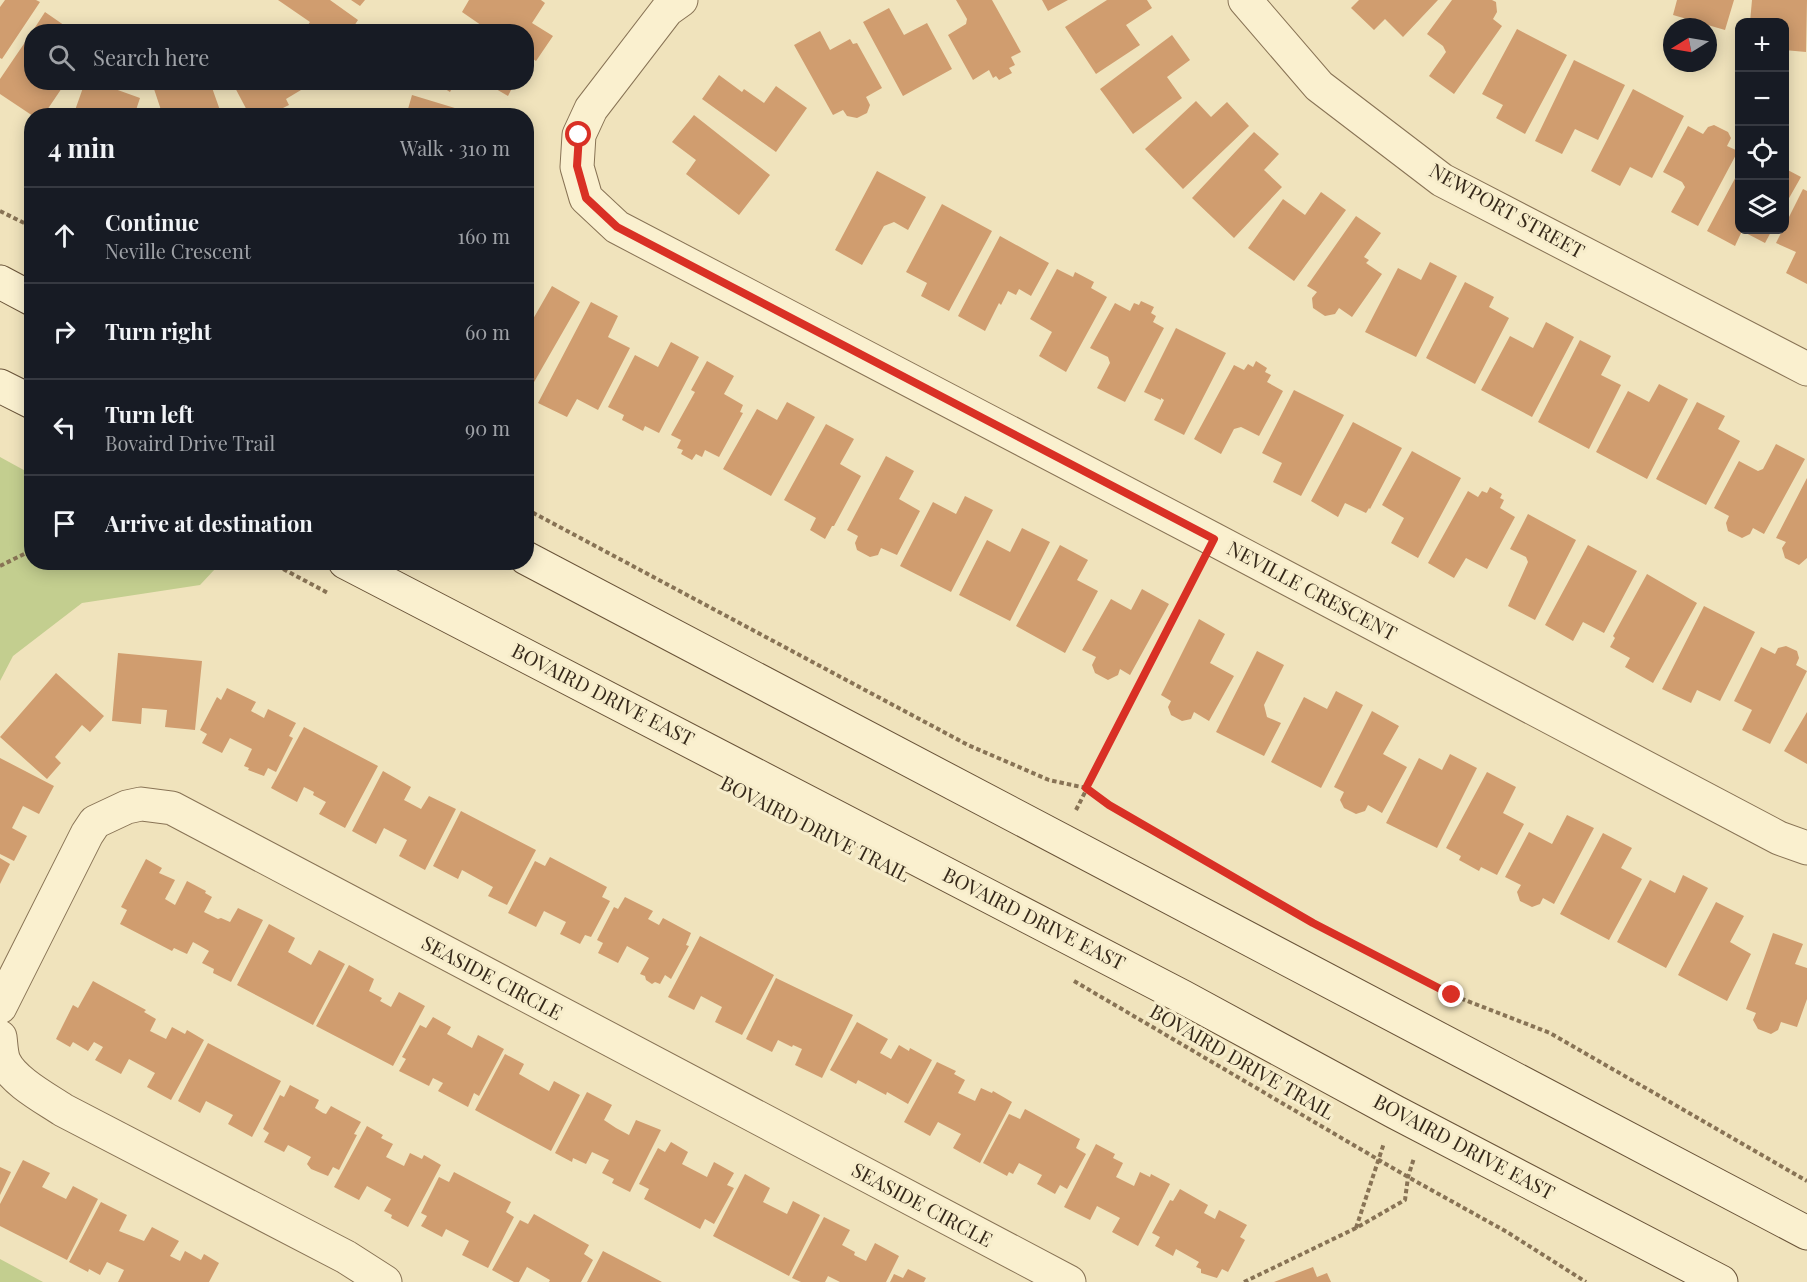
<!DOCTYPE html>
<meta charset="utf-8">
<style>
body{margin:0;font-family:"Playfair Display",serif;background:#20242c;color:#f1f3f6}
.controls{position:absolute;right:18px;top:18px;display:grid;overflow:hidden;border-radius:12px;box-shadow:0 3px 15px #0003}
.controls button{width:54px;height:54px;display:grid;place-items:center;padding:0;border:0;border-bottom:2px solid #363941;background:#171b24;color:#f1f3f6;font:30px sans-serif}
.compass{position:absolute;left:1663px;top:18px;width:54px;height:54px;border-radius:50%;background:#171b24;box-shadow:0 3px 15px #0003;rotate:259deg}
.stop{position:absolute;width:18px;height:18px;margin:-14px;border:4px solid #d93025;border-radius:50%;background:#fff}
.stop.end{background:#d93025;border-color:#fff;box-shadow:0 2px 6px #0008}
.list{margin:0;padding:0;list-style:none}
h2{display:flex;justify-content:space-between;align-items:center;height:78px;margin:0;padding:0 24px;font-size:26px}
h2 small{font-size:20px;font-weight:400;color:#9ea1a6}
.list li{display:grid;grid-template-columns:39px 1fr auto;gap:18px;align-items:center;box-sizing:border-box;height:96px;padding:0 24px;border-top:2px solid #363941}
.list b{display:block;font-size:22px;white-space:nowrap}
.list p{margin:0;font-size:20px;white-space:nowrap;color:#9ea1a6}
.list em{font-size:20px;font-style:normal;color:#9ea1a6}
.icon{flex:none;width:33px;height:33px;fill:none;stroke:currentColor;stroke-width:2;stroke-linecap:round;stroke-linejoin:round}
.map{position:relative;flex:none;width:1807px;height:1282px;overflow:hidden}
.search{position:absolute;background:#171b24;box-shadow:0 3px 15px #0003;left:24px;top:24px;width:510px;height:66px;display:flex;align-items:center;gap:15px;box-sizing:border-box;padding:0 21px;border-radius:24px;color:#9ea1a6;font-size:22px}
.panel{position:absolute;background:#171b24;box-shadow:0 3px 15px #0003;left:24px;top:108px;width:510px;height:462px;border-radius:24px}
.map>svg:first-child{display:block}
.park{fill:#c3ce8f}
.building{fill:#d09d6f}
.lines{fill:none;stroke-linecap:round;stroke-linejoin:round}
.street-casing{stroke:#887355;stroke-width:35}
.secondary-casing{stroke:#695338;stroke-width:35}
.path{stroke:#887355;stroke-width:4;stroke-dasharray:4.5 3;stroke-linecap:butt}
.street{stroke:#faf0cf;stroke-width:33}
.secondary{stroke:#faf0cf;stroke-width:33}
.route{stroke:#d93025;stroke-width:8}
.labels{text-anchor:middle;stroke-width:6;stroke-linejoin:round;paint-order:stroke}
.street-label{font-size:20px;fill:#36291a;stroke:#f7edcb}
</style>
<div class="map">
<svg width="1807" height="1282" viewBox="0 0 1807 1282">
<rect width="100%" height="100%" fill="#f0e3bc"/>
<!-- park -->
<path class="park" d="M0 457 31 474 32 562H202L215 569 200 585 82 603 13 656 0 681Z
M0 1259 43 1282H0Z"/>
<!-- building -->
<path class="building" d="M5 0H36L40 2 2 59 0 58V7Z
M278 0H330L358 20 350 32H303L310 22Z
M351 0H365L360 6Z
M469 0H541L545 3 532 23 553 36 536 61 526 54V32H491L462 12Z
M956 0H992L1021 52 1011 57 1015 65 1009 68 1012 73 999 80 996 76 993 78 989 70 973 80 948 35 966 24 967 19Z
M1042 0H1068L1048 11Z
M1107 0H1147L1152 8 1126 25 1140 45 1096 74 1065 27Z
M1359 0H1438L1403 37 1385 19 1374 30 1351 8Z
M1452 0H1492L1496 2 1497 12 1493 19 1502 26 1454 94 1429 76 1446 52 1443 46 1427 34Z
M1677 0H1734L1725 30 1673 15Z
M1752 0H1807L1806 52 1784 50V22H1750Z
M889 8 904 35 927 23 952 69 903 96 863 22Z
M45 12 71 30 70 32H32Z
M444 25 456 32H440Z
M1517 29 1567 55 1525 134 1496 118 1503 105 1482 94Z
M820 31 830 50 850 39 853 44 857 43 882 88 866 97 870 105 867 113 857 118 847 116 843 110 833 115 794 45Z
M32 32V82H66L43 116H33L0 94V79Z
M1172 35 1190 60 1167 77 1182 98 1133 134 1100 89Z
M1574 60 1625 85 1598 140 1575 129 1562 154 1535 141Z
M719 75 742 92 744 89 764 103 776 86 807 108 776 152 702 99Z
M85 82H117L115 89 140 98 134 116H73Z
M162 82H210L222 116H163L153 86Z
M232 82H297L301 90 286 99 289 105 269 115 267 111 259 116H250Z
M434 82H455L450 92Z
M484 82H515L508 96Z
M1633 89 1684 116 1652 178 1630 167 1620 186 1591 171Z
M412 95 468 112 466 116H406Z
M1196 101 1211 117 1227 102 1249 126 1183 189 1145 149Z
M694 115 770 175 739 215 686 174 696 160 672 142Z
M1714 125 1728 132 1731 138 1727 146 1738 151 1698 226 1671 212 1685 187 1682 182 1663 172 1688 126 1703 134 1708 127Z
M1254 132 1279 154 1264 170 1282 187 1234 238 1192 198Z
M1784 168 1801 177 1784 207Z
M1740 169V230H1772L1765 243 1742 231 1735 246 1707 231Z
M877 171 926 197 908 230 894 222 884 226 862 265 835 250Z
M1803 189 1807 191V284L1786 273 1796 252 1776 243Z
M1321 192 1346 210 1294 281 1248 248 1283 199 1305 215Z
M942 204 992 231 949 311 921 296 927 283 906 272Z
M1356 216 1381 233 1364 257 1369 260 1366 263 1382 274 1352 317 1339 308 1335 314 1325 316 1313 308 1312 298 1317 292 1307 286Z
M1000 236 1049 263 1031 296 1019 289 1016 295 1008 291 1001 305 999 303 985 331 958 316Z
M1430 262 1457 276 1416 357 1365 332 1398 268 1421 280Z
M1057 269 1073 277 1075 272 1094 282 1091 288 1107 297 1066 372 1039 356 1052 332 1030 319Z
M1465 282 1494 297 1489 307 1509 318 1475 384 1426 358Z
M552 286 580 302 526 396V327L529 326Z
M1141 301 1154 307 1151 313 1156 316 1153 322 1164 328 1125 402 1097 388 1110 363 1108 357 1090 348 1115 303 1130 311 1134 303 1139 305Z
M591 302 618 316 608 337 630 348 598 410 577 399 567 417 538 403Z
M1546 322 1574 337 1532 417 1481 390 1510 336 1533 348Z
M1176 328 1226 353 1184 435 1154 420 1164 400 1161 398V400L1144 392Z
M1580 340 1611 356 1601 375 1621 385 1589 449 1538 422Z
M671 342 699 357 659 433 645 426 643 431 622 420 624 415 608 407 635 355 658 367Z
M707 361 734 376 724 394 743 405 740 412 743 413 719 457 705 450 702 457 696 454 692 460 681 454 683 450 677 448 681 440 671 435 695 392 691 390Z
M1256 361 1267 368 1265 372 1271 375 1267 382 1283 391 1259 436 1241 427 1234 429 1221 454 1194 439 1234 365 1244 370 1248 364 1253 367Z
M1659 384 1688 399 1647 479 1596 452 1628 391 1649 402Z
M1294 390 1344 415 1301 496 1273 482 1282 463 1262 453Z
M787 402 815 417 771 496 723 469 757 409 777 420Z
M1697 402 1725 416 1718 429 1740 441 1706 505 1656 479Z
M1353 422 1402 448 1370 509 1369 508 1366 513 1345 503 1338 517 1311 501Z
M826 424 854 439 840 464 861 476 834 526H832L825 539 810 530 816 518 784 500Z
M1776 444 1805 459 1764 534 1753 528 1750 534 1742 538 1728 531 1726 523 1729 516 1714 508 1739 461 1758 471 1763 469Z
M1412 451 1461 478 1418 558 1391 543 1404 518 1382 505Z
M886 456 914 471 899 499 920 511 897 555 881 548 878 555 870 557 857 550 855 543 858 536 847 530Z
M1807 478V558L1799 565 1785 558 1782 548 1786 542 1776 538Z
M1490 487 1502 494 1500 498 1504 500 1500 508 1515 517 1487 569 1466 558 1454 578 1428 563 1468 491 1478 497 1482 491 1487 493Z
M965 496 993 510 951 592 900 566 933 502 956 514Z
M1528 514 1576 540 1535 620 1508 606 1528 562 1526 557 1510 549Z
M1022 528 1050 542 1010 621 959 595 987 540 1010 552Z
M1060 545 1088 560 1077 580 1098 591 1065 653 1016 626Z
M1588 545 1637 571 1604 633 1583 622 1573 641 1545 625Z
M1647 574 1697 603 1653 683 1625 667 1630 658 1610 647 1615 638 1613 636Z
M1142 589 1169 604 1130 675 1120 669 1118 675 1108 680 1095 673 1092 665 1096 657 1082 650 1111 599 1131 610Z
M1704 606 1755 632 1720 701 1697 690 1691 703 1662 689Z
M1199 619 1225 634 1210 663 1234 676 1209 721 1194 712 1191 719 1182 721 1171 715 1168 707 1171 701 1161 695Z
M1786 646 1797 651 1799 658 1796 665 1807 671 1770 744 1742 730 1752 710 1734 701 1761 647 1775 654 1778 648Z
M1257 651 1284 665 1264 705 1267 717 1281 723 1264 756 1216 732Z
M118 653 202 661 195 730 165 727 167 710 142 708 141 724 112 721Z
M56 673 104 716 90 732 82 725 55 757 61 763 47 779 0 737Z
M227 688 256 702 251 711 264 718 268 709 296 723 289 736 293 738 276 772 268 768 264 776 248 770 249 768 244 766 252 749 230 738 222 753 202 743 207 734 200 730 217 697 221 700Z
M1336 691 1363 705 1321 788 1271 762 1304 697 1327 709Z
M1372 711 1399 726 1383 754 1407 767 1382 813 1368 805 1365 811 1356 814 1344 808 1340 800 1344 792 1334 787Z
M1807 712V764L1784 751Z
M304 727 378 766 345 828 319 814 326 802 313 795 314 792 304 787 297 802 271 788Z
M1450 754 1477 768 1437 848 1386 823 1419 758 1442 770Z
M0 758 54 786 39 814 23 806 12 828 27 836 14 861 0 854Z
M383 771 411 787 404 800 421 809 429 796 456 809 425 870 399 856 407 840 384 828 376 844 352 831Z
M1487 772 1516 787 1503 813 1524 824 1497 875 1481 867 1479 871 1459 860 1461 856 1446 848Z
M461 811 536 850 507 905 488 896 493 887 462 870 458 879 433 866Z
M1567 815 1594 828 1554 904 1543 898 1540 904 1532 907 1520 901 1517 892 1521 885 1505 877 1529 832 1552 844Z
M1603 833 1632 848 1621 868 1642 879 1609 940 1560 914Z
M550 857 607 887 602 897 610 901 591 937 585 935 580 944 560 934 566 922 544 911 536 927 508 913 535 861 545 866Z
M0 858 10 864 0 884Z
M146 859 162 868 159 873 175 880 165 899 175 905 187 881 206 891 205 893 212 897 204 912 218 919 221 918 230 922 238 908 263 920 231 982 213 973 214 969 202 963 209 951 193 942 187 954 174 948 172 951 120 924 127 910 121 907Z
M1683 875 1708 888 1666 968 1617 942 1650 880 1675 893Z
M625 897 653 911 648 919 659 925 663 918 691 933 686 945 689 946 671 979 665 975 660 984 655 982 652 984 646 980 645 976 640 974 649 958 627 946 618 963 598 953 603 943 597 940 614 907 618 909Z
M1716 902 1744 916 1730 942 1751 954 1727 1001 1678 975Z
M269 924 295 938 288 952 311 965 319 950 345 964 313 1025 237 985Z
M1773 933 1803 944 1795 964 1807 968V999L1797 1027 1781 1022 1778 1030 1771 1034 1758 1029 1753 1020 1756 1013 1746 1009Z
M700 936 774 975 742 1035 715 1022 722 1007 701 996 694 1010 668 997Z
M349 965 374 979 369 991 382 998 380 1001 391 1007 399 992 425 1006 393 1066 316 1026Z
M776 978 853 1015 822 1078 795 1065 802 1049 793 1045 792 1047 778 1040 772 1052 746 1039Z
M93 981 146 1010 144 1012 156 1019 150 1031 166 1039 172 1027 185 1034 187 1030 204 1040 171 1100 147 1087 155 1073 129 1059 121 1074 95 1060 103 1047 94 1042 88 1051 73 1042 70 1047 56 1039 73 1005 78 1008Z
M433 1017 451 1027 447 1034 472 1048 478 1035 504 1049 479 1096 474 1093 468 1107 438 1091 443 1083 433 1078 429 1086 399 1071 406 1059 402 1057 420 1025 426 1028Z
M857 1022 888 1039 880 1053 891 1059 899 1045 909 1051 910 1048 932 1060 908 1104 887 1092 886 1095 858 1080 856 1084 830 1070Z
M208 1043 281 1081 252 1137 228 1124 233 1115 206 1101 200 1113 178 1101Z
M505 1054 524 1064 519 1074 549 1091 554 1081 580 1095 551 1151 475 1110Z
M937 1062 956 1071 954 1074 965 1080 958 1093 975 1101 981 1088 992 1093 993 1091 1012 1102 980 1163 953 1148 961 1134 938 1122 930 1136 904 1122Z
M290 1085 319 1100 315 1108 323 1113 326 1114 331 1106 361 1122 354 1134 357 1135 339 1170 333 1167 328 1176 311 1169 307 1164 311 1157 288 1145 284 1152 264 1142 269 1133 263 1129 280 1095 284 1097Z
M587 1092 612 1105 604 1120 616 1128 629 1135 636 1120 661 1130 630 1192 612 1183 614 1179 602 1173 609 1160 592 1152 586 1164 573 1158 572 1162 555 1153Z
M1025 1109 1080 1139 1076 1148 1086 1154 1067 1189 1060 1185 1055 1194 1037 1184 1042 1175 1019 1163 1013 1174 1009 1172 1007 1176 983 1163 1009 1114 1020 1119Z
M367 1126 383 1135 381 1138 393 1144 386 1157 404 1166 410 1153 422 1159 424 1155 441 1165 408 1227 391 1218 392 1215 384 1211 391 1199 367 1186 359 1200 334 1187Z
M671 1142 688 1152 682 1164 707 1177 714 1162 734 1173 727 1185 734 1188 714 1224 705 1219 700 1229 644 1199 649 1189 639 1184 658 1148 665 1152Z
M1096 1144 1115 1154 1113 1158 1123 1163 1116 1177 1134 1186 1140 1172 1150 1177 1151 1174 1170 1184 1138 1246 1112 1232 1120 1218 1097 1206 1090 1220 1064 1207Z
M23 1160 50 1173 42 1187 66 1199 73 1186 98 1199 67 1260 0 1226V1204Z
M0 1167 11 1172 0 1195Z
M454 1172 511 1202 506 1212 514 1217 488 1268 462 1255 469 1241 446 1229 442 1237 421 1226 427 1216 421 1213 439 1177 449 1182Z
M745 1174 770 1188 763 1202 787 1214 793 1201 820 1215 789 1276 713 1236Z
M1180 1189 1208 1205 1204 1213 1215 1219 1219 1210 1247 1225 1240 1237 1245 1240 1228 1272 1222 1269 1217 1278 1201 1273V1269L1196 1267 1199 1262 1176 1249 1173 1256 1155 1246 1160 1237 1152 1233 1170 1200 1173 1201Z
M101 1202 127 1215 119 1231 144 1241 152 1227 179 1241 170 1256 180 1261 185 1251 201 1260 204 1254 219 1263 209 1282H118L124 1270 107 1262 100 1275 89 1269 88 1272 69 1262Z
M534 1214 589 1245 584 1254 593 1260 581 1282H549L550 1280 527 1267 519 1282H514L492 1270 520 1220 528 1224Z
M824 1217 850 1230 842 1245 855 1252 854 1255 866 1261 875 1243 899 1256 886 1282H840L828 1276 825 1282H801L792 1278Z
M603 1251 662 1282H587Z
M1313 1267 1317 1277 1327 1273 1331 1282H1274Z
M908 1269 926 1278 924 1282H890L894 1274 903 1278Z"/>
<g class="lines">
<!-- street casing -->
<g class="street-casing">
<path id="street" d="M681 0 667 10 591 109 579 135 577 167 586 198 617 227 1213 539 1779 838 1807 848
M1245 0 1319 86 1442 180 1807 369
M0 1007 87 834 95 822 127 807 141 804 172 808 1069 1282
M0 1037C1 1044 1 1054 4 1061 13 1081 45 1098 63 1110L346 1257 385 1282"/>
</g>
<!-- secondary casing -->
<g class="secondary-casing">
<path id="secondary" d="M0 282 32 299
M0 386 32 402
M526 558 1807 1233
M345 562 1183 997 1395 1112 1721 1282"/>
</g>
<!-- path -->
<path class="path" d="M0 211 32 227
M526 509 968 745 1049 780 1086 788 1109 805 1313 923 1452 995 1550 1033 1807 1181
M270 562 328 593
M0 566 32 550
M1076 810 1199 568
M1074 981 1408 1177 1507 1232 1586 1282
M1356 1228 1384 1143
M1244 1282 1356 1228 1405 1200 1408 1177 1414 1158"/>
<!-- street -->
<use href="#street" class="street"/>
<!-- secondary -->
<use href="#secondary" class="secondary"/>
</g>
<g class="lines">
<!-- route -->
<path class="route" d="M579 135 577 166 586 198 617 227 1214 539 1086 788 1109 805 1313 923 1452 995"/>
</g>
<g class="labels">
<!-- street labels -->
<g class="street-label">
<text transform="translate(1507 211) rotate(29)" y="7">NEWPORT STREET</text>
<text transform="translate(1312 591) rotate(28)" y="7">NEVILLE CRESCENT</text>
<text transform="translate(603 695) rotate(27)" y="7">BOVAIRD DRIVE EAST</text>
<text transform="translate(815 829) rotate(27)" y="7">BOVAIRD DRIVE TRAIL</text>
<text transform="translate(1034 919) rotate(27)" y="7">BOVAIRD DRIVE EAST</text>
<text transform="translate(492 978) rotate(28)" y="7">SEASIDE CIRCLE</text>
<text transform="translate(1242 1062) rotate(30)" y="7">BOVAIRD DRIVE TRAIL</text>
<text transform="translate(1464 1147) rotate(28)" y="7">BOVAIRD DRIVE EAST</text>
<text transform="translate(922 1205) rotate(28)" y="7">SEASIDE CIRCLE</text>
</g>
</g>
</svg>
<div class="controls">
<button>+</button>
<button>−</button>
<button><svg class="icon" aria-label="locate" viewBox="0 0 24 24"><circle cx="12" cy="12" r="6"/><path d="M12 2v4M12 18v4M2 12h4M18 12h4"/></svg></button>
<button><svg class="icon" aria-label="layers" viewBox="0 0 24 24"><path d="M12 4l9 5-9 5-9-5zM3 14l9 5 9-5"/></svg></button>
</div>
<svg class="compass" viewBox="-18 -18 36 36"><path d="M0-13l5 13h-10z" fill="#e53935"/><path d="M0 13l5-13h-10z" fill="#9ea1a6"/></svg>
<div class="stop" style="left:579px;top:135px"></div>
<div class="stop end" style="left:1452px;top:995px"></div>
<div class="search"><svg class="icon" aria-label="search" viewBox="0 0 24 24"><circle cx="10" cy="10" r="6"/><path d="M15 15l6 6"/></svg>Search here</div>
<section class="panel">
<h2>4 min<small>Walk · 310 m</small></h2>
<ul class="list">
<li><svg class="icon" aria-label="ahead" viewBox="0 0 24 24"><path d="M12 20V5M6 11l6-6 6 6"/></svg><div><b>Continue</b><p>Neville Crescent</p></div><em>160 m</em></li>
<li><svg class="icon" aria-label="right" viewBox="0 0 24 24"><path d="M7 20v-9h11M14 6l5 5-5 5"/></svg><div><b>Turn right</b></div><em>60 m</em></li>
<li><svg class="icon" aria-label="left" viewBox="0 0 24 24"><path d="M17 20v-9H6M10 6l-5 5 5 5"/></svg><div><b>Turn left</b><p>Bovaird Drive Trail</p></div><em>90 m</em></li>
<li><svg class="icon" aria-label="arrive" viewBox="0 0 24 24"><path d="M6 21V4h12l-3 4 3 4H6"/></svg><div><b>Arrive at destination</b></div></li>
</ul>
</section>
</div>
